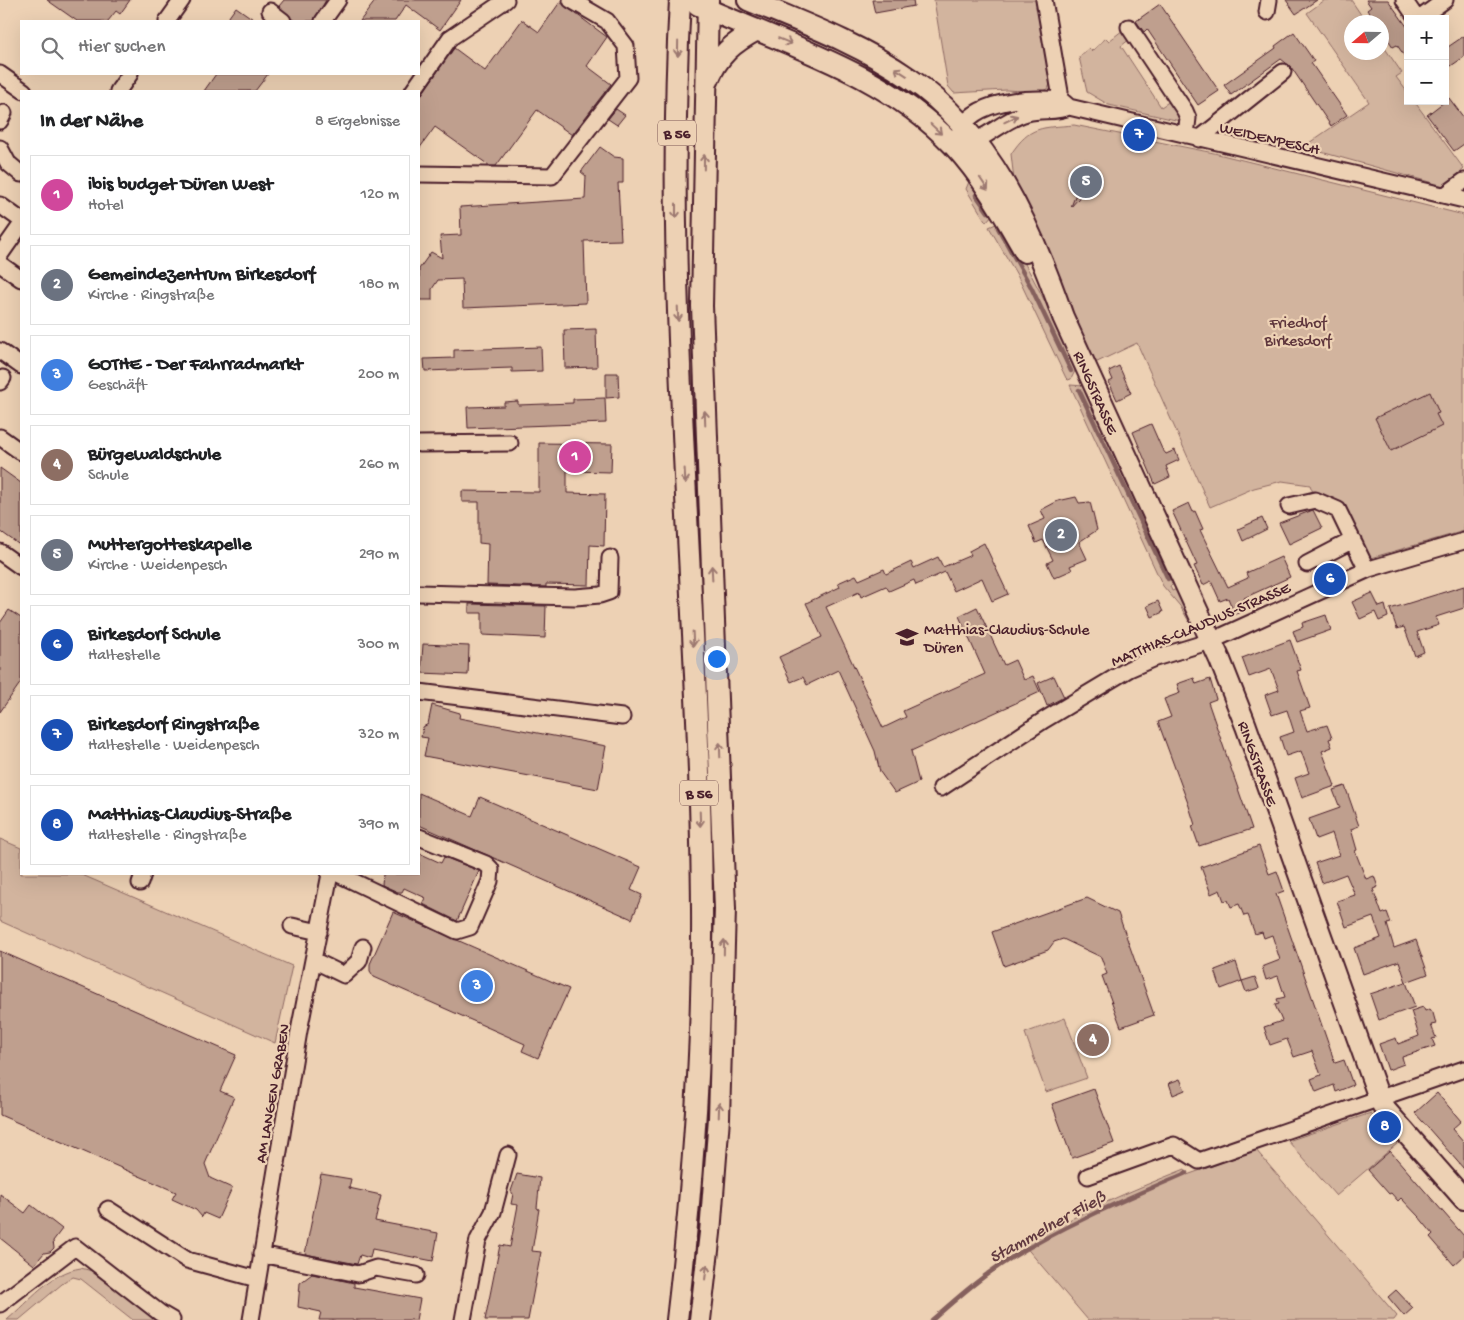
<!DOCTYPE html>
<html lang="de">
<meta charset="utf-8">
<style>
body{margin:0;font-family:"Gochi Hand",sans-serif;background:#f6f6f6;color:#202124}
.controls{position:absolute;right:15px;top:15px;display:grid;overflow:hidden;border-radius:0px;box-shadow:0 5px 20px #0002}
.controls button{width:45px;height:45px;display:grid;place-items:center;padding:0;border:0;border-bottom:1px solid #e0e0e0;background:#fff;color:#202124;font:25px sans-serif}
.compass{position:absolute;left:1344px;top:15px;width:45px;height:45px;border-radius:50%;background:#fff;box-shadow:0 5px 20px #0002;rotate:250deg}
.you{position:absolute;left:716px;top:658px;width:18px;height:18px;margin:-12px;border:4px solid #fff;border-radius:50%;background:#1a73e8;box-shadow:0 0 0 8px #1a73e833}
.badge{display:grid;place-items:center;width:32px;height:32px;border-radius:50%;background:#7c3aed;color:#fff;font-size:16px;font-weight:700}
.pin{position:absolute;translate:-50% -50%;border:2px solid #fff;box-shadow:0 1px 5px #0006}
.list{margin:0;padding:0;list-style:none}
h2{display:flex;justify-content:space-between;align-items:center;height:65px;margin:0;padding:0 20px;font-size:21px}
h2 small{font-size:16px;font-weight:400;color:#757577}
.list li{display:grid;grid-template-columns:32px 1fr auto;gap:15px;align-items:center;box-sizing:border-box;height:80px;margin:0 10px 10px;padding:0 10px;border:1px solid #e0e0e0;border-radius:0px}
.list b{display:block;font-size:19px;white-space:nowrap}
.list p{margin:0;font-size:16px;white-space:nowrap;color:#757577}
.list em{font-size:16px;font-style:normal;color:#757577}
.icon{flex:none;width:28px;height:28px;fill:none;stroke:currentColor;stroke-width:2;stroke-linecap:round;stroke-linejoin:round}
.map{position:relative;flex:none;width:1464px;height:1320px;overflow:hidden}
.search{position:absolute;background:#fff;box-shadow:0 5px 20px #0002;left:20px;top:20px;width:400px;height:55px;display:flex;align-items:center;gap:12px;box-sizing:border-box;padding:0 18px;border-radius:0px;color:#757577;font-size:19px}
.panel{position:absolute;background:#fff;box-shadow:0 5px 20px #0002;left:20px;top:90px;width:400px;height:785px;border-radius:0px}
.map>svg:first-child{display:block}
.green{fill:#d2b49e;stroke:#8e6a64}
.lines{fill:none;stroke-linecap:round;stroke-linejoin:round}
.stream{stroke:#85605d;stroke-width:4.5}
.building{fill:#bf9f8e;stroke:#4a1f2b}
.minor-casing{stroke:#4a1f2b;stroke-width:19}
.major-casing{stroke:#4a1f2b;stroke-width:24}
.minor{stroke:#edd1b4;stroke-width:15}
.major{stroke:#edd1b4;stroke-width:20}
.oneway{stroke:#9c7870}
.labels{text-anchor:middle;stroke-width:4.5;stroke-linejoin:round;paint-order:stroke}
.shield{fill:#edd1b4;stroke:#7b5454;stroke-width:1}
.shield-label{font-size:15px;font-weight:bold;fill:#4a1f2b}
.street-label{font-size:16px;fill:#4a1f2b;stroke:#edd1b4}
.park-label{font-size:16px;fill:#5e353c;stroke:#edd1b4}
.poi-label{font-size:16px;fill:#4a1f2b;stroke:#edd1b4;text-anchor:start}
.water-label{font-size:18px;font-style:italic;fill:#623a40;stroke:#edd1b4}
</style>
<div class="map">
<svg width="1464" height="1320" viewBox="0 0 1464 1320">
<rect width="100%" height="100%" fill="#edd1b4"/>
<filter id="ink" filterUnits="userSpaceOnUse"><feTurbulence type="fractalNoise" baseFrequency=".02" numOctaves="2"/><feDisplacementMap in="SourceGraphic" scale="10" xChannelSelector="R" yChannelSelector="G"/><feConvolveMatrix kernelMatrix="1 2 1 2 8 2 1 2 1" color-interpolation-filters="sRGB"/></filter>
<g filter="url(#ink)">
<!-- green -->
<path class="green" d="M934 0H1038L1052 79 1048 89 1038 92 1006 90 954 93 948 86Z
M1325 0H1351L1366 22H1352V52H1382V44L1402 73 1396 77 1408 93V101H1414L1464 169 1444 186 1303 147 1369 102 1307 13Z
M1123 30 1130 39 1121 46 1161 107 1170 101 1180 118V121L1109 105 1087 92 1079 57 1089 48 1092 51 1106 38 1109 41Z
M1074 125 1214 153 1464 215V531L1367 559 1342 505 1314 495 1310 485 1282 481 1254 488 1210 507 1137 343 1091 365 1014 180 1011 154C1030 125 1042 128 1074 125Z
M970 179 993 214 986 222 966 189Z
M996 224H999C1032 268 1053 319 1076 369L1071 379 1068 380 1066 378 1017 275 989 227Z
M1070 385 1084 386 1175 584 1170 586 1172 591 1177 589 1194 630 1180 606 1163 586Z
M0 839 21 848V874H80L292 966 275 1043 0 921Z
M1065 1018 1087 1078 1046 1092 1025 1033Z
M1371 1113 1398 1143 1336 1196 1288 1141Z
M1256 1150 1397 1316 1394 1320H1088L1024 1245C1075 1214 1130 1191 1185 1169L1187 1175Z
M81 1268 92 1271 155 1320H133L81 1279 73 1277 62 1284 19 1320H7C29 1301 51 1272 81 1268Z"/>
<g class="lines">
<!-- stream -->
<path class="stream" d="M976 195 988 212
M998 228 1031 287 1071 371
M1079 390 1168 579
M932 1320C957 1298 982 1276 1011 1258 1066 1224 1126 1199 1186 1173"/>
</g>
<!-- building -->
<path class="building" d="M47 0H130L120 14 116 11 108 21H77Z
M284 0H326L314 21H295L292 19 279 6Z
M376 0H461L440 30 406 5 395 21H360Z
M872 0H913L914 6 875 13Z
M1286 0H1317L1296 14Z
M1366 0H1388L1408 28V61L1397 45 1393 47 1382 30V22H1375L1367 10 1371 7Z
M560 2 607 37 587 66 611 84 572 135 537 110 496 166H490L435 127 419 149V98L454 48 485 71 522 20 539 32Z
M1160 4 1219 91 1198 105 1147 29 1144 32 1136 21Z
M236 7 256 21H226Z
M1294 32 1314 61 1311 63 1347 115 1331 126 1291 67 1281 59 1231 95 1224 85 1276 48 1275 46Z
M1464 36V57L1445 70V49Z
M216 74H268L255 91H204Z
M1449 98 1464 118V144L1454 151 1427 115Z
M616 109 625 115 617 125 608 119Z
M600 147 614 157 623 158V183H618L621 240 584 241 586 303 463 308 462 279 438 280 432 289V300H420L419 269 431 252 442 258 440 236 461 235 460 207 585 199 586 176 581 172Z
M1095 166 1092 183 1071 207 1081 180Z
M596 329 597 367 565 368 564 330Z
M541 347 542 371 512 372V368L425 371 424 359 454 358V350Z
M1119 366 1131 393 1117 400 1109 382 1113 380 1109 371Z
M606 373H618L619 397 606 398Z
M1430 392 1439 413 1436 414 1442 426 1391 451 1375 418Z
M605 398 606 423 468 428 467 407 504 406V402L518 401V405L573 403V399Z
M1151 424 1162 449 1166 454 1175 450 1179 460 1166 466 1170 477 1155 484 1133 432Z
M539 443 612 444 611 472 567 471V493L605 494 604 546 590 545 589 585 546 584V587L487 585 488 544 479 543V502H462V491L539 492Z
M0 468 21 483V546L0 531Z
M1076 497 1079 503 1090 502 1097 530 1079 542 1087 559 1070 566 1072 570 1054 578 1047 563 1053 560 1043 540 1036 543 1029 526 1045 519 1041 510 1058 501Z
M1189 503 1193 512 1195 511 1203 529 1200 530 1228 587 1248 578 1246 573 1281 557 1290 577 1244 598 1248 608 1235 615 1228 598 1220 601 1211 581 1203 585 1194 566 1197 565 1172 511Z
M1313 510 1322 528 1289 544 1279 523Z
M1262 518 1267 529 1243 541 1238 529Z
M984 543 1008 594 992 601 982 578 954 591 945 572 916 585 914 580 889 591 886 586 861 597 859 592 826 607 883 728 906 717 903 711 985 674 959 616 977 607 1004 665 1015 660 1024 680 1033 676 1040 692 911 751 919 782 895 793 880 772 875 751 838 670 807 685 803 677 791 682 779 657 822 637 806 603 840 587 838 583 856 575 859 580 884 569 886 574 911 562 914 568 938 557 943 567 971 555 969 551Z
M1464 586V608L1436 617 1439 625 1417 632 1424 652 1415 656 1404 627 1397 629 1390 609Z
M1372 593 1379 607 1385 605 1388 617 1379 621 1375 612 1360 619 1352 602Z
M1158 601 1163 612 1152 617 1147 606Z
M469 604 546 606 545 638 482 635V613H469Z
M9 610 21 618V682L0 712V623Z
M1326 615 1331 630 1297 642 1293 631 1303 627 1302 623Z
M1290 640 1301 670 1297 671 1310 708 1300 711 1307 731 1327 725 1332 738 1329 739 1332 747 1322 751 1335 786 1302 798 1295 778 1309 773 1301 751 1286 756 1280 737 1294 732 1287 710 1272 715 1265 695 1279 690 1271 669 1249 677 1242 658Z
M423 644 469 646 468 675 421 673Z
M1054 676 1064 697 1047 706 1038 683Z
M1194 678 1196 684 1210 679 1216 699 1208 702 1252 829 1199 846 1192 826 1195 825 1189 806 1158 722 1171 717 1164 699 1180 693 1177 684Z
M432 705 460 713 459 718 606 746 598 789 424 756 428 738 421 737 423 727 428 724Z
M1345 786 1359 826 1351 829 1357 850 1355 851 1366 879 1374 876 1378 887 1373 889 1382 914 1387 912 1391 923 1387 924 1394 948 1416 940 1428 974 1406 982 1415 1007 1379 1020 1370 994 1406 982 1399 961 1363 974 1354 948 1381 938 1373 917 1346 927 1337 901 1355 895 1346 874 1322 883 1315 863 1339 855 1332 833 1316 839 1309 819 1340 808 1333 790Z
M419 793 472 816 480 797 641 867 631 890 642 895 632 919 419 825Z
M1259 846 1269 874 1277 871 1284 891 1276 894 1335 1063 1344 1060 1353 1085 1336 1092 1334 1085 1316 1092 1311 1079 1321 1075 1312 1051 1294 1057 1287 1039 1270 1045 1264 1027 1282 1021 1275 1005 1279 1004 1277 999 1285 997 1278 976 1266 980 1262 967 1280 960 1272 935 1264 938 1262 932 1255 934 1248 915 1244 916 1239 904 1231 907 1228 900 1224 901 1220 890 1211 894 1201 867Z
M419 853 441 863 444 857 479 871 457 921 423 904 426 898 404 888 402 892H398L382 885 383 874H419Z
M1087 898 1118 913 1154 1015 1121 1027 1102 976 1107 974 1101 957 1063 939 1054 942 1048 950 1004 966 992 932Z
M393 912 569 989 538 1058 522 1051 525 1044 374 977 370 971V964Z
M0 951 236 1055 220 1091 234 1097 205 1164 210 1178 232 1188 218 1219 204 1213 202 1217 196 1210 172 1199 176 1192 0 1115Z
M1236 962 1242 981 1221 989 1215 970Z
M1255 977 1259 988 1246 992 1242 981Z
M1423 1007 1425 1011 1430 1009 1433 1013 1436 1024 1431 1025 1436 1038 1432 1039 1435 1046 1402 1057 1404 1064 1388 1070 1379 1044 1396 1038 1398 1044 1419 1036 1411 1011Z
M1180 1079 1185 1090 1173 1095 1169 1083Z
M1094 1089 1114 1143 1072 1158 1052 1104Z
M1437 1093 1461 1121 1452 1129 1464 1143V1169L1415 1113Z
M1390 1151 1464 1236V1256L1454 1265 1430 1237 1433 1234 1419 1217 1401 1198 1398 1201 1391 1193 1389 1194 1368 1170Z
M321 1174 351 1179 349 1188 381 1195 375 1221 438 1233 433 1261 372 1249 370 1258 360 1255 357 1264 305 1254Z
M517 1174 540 1178 537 1208 539 1209 532 1251 541 1252 528 1320H485L500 1245 510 1247 518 1205 511 1204 513 1194 511 1191Z
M0 1194 25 1213 31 1205 62 1229 53 1241 54 1248 50 1252 44 1253 34 1265 0 1238Z
M312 1274 354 1283V1287L420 1299 416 1320H319L321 1312 298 1307 300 1283Z
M1396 1290 1413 1308 1404 1316 1388 1297Z"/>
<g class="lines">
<!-- minor casing -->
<g class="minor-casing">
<path id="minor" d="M1044 0 1060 92 1053 108
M1404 0 1417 19
M270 11 283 21
M1267 12 1269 0
M1419 19 1445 0
M167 21 182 0
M323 21 338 0
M1129 27 1185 111 1188 118 1186 135
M0 74 24 91
M118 91 130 74
M413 91 450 38 506 0
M0 121 4 113
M959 133C972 99 1031 97 1061 100L1069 107 1464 200
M1199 139 1283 72
M965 144C987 139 1004 119 1027 113 1041 109 1056 113 1069 107
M0 148 8 163 21 174
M419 174 552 176 628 78 626 46 607 21 571 0
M1445 195 1464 181
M0 205 21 220
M0 255 21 225
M0 264 21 279
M0 351 21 366
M0 382 3 378
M0 437 21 452
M419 444 510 443
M1289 506 1315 500 1338 510 1367 570
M0 552 21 567
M1307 564 1353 540
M419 593 575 597 600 595 609 592 610 558
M419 692 622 717
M941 788 1044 720 1129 669 1152 659 1211 641 1369 569 1464 541
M338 874 457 931 470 927 490 881 491 869 486 864 419 837
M140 883 143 874
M292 926 319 932
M313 960 344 975 359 961 363 947
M1088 1176 1174 1145 1199 1161 1464 1069
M108 1209 187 1260 257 1279
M261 1254 358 1274 376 1268 416 1275
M0 1304 75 1247 160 1313 172 1320
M251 1320 299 1031 330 874
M463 1320 478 1240 493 1212 508 1155"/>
</g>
<!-- major casing -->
<g class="major-casing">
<path id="major" d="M748 0C803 23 860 44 909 78 990 132 1032 228 1063 317L1220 660 1246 726 1379 1098 1384 1108 1464 1199
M698 5C786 45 884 72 953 145 983 177 1004 215 1025 252
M708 81C718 55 733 43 757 30
M677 1320C693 1183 703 1047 702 909 700 606 663 303 680 0
M700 1320 710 1233 719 1118 725 909 702 306 708 0"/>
</g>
<!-- minor -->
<use href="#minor" class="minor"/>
<!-- major -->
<use href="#major" class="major"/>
</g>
<!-- one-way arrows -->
<defs><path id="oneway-shaft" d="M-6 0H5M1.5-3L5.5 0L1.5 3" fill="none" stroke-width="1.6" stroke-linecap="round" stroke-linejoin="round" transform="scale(1.25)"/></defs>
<g class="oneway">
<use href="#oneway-shaft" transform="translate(785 41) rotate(22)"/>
<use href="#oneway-shaft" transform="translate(678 49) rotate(91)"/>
<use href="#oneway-shaft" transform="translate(901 72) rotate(-147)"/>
<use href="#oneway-shaft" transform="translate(1011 119) rotate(-26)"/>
<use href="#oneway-shaft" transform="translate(936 129) rotate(43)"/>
<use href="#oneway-shaft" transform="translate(704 162) rotate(-89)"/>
<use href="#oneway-shaft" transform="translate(984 184) rotate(56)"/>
<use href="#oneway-shaft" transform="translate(676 211) rotate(90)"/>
<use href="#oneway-shaft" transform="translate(678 314) rotate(88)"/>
<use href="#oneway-shaft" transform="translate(705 418) rotate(-92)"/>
<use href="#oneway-shaft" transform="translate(685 476) rotate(87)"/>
<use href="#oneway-shaft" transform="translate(712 573) rotate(-93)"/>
<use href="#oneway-shaft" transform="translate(693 639) rotate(87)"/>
<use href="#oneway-shaft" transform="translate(720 750) rotate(-92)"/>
<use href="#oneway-shaft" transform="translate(700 819) rotate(88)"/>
<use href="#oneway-shaft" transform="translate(724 947) rotate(-89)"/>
<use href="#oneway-shaft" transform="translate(719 1110) rotate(-88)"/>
<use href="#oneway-shaft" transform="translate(706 1272) rotate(-83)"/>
</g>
</g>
<!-- icons -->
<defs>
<g id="school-bare" transform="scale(1.725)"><path d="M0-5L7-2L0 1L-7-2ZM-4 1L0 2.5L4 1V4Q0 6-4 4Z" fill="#4a1f2b" stroke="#edd1b4" stroke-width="2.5" paint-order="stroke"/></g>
</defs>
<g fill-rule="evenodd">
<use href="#school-bare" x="907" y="637"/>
</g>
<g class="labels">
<!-- shield labels -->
<g class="shield">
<rect x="658" y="120.5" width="38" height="25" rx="4"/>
<rect x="680" y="780.5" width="38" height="25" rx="4"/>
</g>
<g class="shield-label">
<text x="677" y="138">B 56</text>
<text x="699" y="798">B 56</text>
</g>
<!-- street labels -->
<g class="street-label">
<text transform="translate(1270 137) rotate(13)" y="6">WEIDENPESCH</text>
<text transform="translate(1097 392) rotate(66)" y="6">RINGSTRASSE</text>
<text transform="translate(1200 623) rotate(-23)" y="6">MATTHIAS-CLAUDIUS-STRASSE</text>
<text transform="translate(1259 763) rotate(70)" y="6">RINGSTRASSE</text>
<text transform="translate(271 1093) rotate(-80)" y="6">AM LANGEN GRABEN</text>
</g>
<!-- park labels -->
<g class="park-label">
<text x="1298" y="327">Friedhof<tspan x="1298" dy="18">Birkesdorf</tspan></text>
</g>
<!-- poi labels -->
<g class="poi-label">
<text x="924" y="634">Matthias-Claudius-Schule<tspan x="924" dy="18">Düren</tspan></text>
</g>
<!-- water labels -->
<g class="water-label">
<text transform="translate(1047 1226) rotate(-29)" y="6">Stammelner Fließ</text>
</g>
</g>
</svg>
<div class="controls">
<button>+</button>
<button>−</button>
</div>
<svg class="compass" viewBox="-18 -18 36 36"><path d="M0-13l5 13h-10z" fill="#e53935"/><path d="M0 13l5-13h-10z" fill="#757577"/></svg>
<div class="you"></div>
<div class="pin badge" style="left:575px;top:457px;background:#d1479c">1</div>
<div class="pin badge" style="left:1061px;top:535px;background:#6b7280">2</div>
<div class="pin badge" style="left:477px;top:986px;background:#3f7fe0">3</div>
<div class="pin badge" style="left:1093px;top:1040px;background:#8d6e63">4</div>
<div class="pin badge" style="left:1086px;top:182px;background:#6b7280">5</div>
<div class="pin badge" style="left:1330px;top:579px;background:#1a4fb4">6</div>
<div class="pin badge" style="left:1139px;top:135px;background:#1a4fb4">7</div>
<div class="pin badge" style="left:1385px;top:1127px;background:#1a4fb4">8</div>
<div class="search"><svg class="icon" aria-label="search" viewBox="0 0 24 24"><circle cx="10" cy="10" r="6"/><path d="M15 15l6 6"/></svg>Hier suchen</div>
<section class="panel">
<h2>In der Nähe<small>8 Ergebnisse</small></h2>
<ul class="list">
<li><span class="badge" style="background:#d1479c">1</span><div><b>ibis budget Düren West</b><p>Hotel</p></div><em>120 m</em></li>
<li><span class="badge" style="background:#6b7280">2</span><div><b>Gemeindezentrum Birkesdorf</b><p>Kirche · Ringstraße</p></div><em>180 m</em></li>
<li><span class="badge" style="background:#3f7fe0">3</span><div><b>GOTHE - Der Fahrradmarkt</b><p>Geschäft</p></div><em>200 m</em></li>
<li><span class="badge" style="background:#8d6e63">4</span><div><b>Bürgewaldschule</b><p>Schule</p></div><em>260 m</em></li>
<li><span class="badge" style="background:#6b7280">5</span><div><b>Muttergotteskapelle</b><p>Kirche · Weidenpesch</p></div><em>290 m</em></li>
<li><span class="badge" style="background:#1a4fb4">6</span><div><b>Birkesdorf Schule</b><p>Haltestelle</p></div><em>300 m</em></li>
<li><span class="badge" style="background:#1a4fb4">7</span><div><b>Birkesdorf Ringstraße</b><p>Haltestelle · Weidenpesch</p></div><em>320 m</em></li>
<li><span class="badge" style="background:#1a4fb4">8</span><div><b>Matthias-Claudius-Straße</b><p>Haltestelle · Ringstraße</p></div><em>390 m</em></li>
</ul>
</section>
</div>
